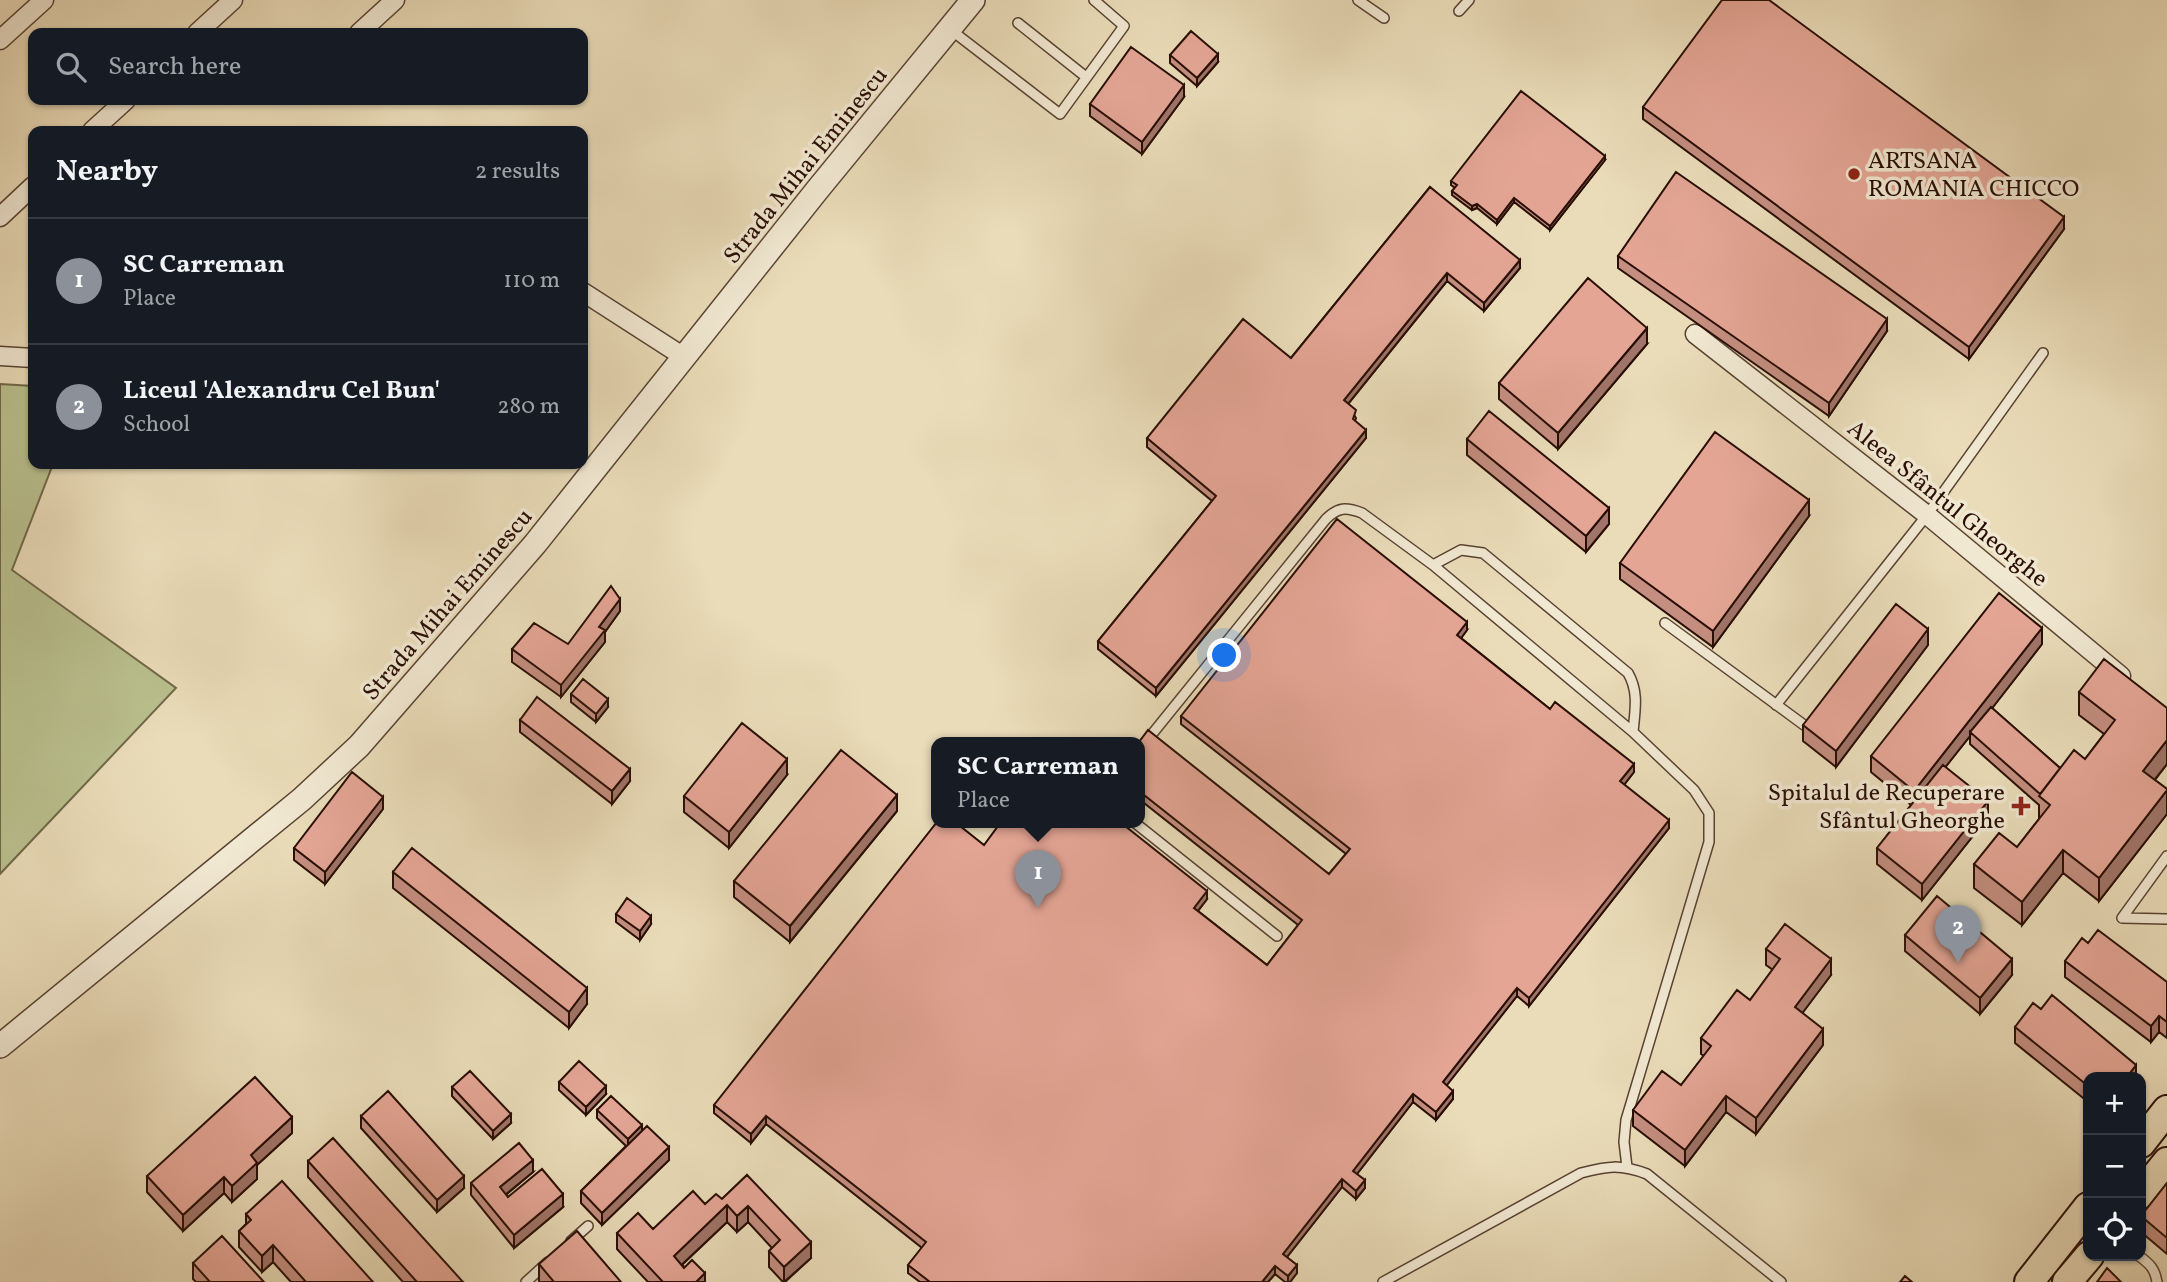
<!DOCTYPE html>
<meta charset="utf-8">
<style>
body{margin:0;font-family:Vollkorn,serif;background:#242831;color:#f1f3f6}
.controls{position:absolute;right:21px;bottom:21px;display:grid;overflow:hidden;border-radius:14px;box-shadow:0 2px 5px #0004}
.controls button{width:63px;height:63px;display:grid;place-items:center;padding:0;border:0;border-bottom:2px solid #363941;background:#171b24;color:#f1f3f6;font:35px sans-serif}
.you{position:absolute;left:1225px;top:656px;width:24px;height:24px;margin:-18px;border:5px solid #fff;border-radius:50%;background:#1a73e8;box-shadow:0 0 0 10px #1a73e833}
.badge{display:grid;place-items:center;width:46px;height:46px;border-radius:50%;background:#8c9099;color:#fff;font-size:23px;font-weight:700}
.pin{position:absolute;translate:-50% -58px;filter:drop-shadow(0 2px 4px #0008)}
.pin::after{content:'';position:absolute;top:37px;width:24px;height:21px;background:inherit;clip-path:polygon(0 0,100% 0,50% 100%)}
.popup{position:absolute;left:931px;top:737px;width:214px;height:91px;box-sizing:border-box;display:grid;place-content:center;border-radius:14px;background:#171b24;filter:drop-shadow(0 2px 5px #0005);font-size:23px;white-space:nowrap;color:#9ea1a6}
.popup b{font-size:26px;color:#f1f3f6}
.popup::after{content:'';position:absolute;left:50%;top:100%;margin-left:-14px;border:14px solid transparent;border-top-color:#171b24}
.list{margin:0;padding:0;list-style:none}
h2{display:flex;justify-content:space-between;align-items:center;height:91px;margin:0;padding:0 28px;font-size:30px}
h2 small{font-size:23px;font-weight:400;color:#9ea1a6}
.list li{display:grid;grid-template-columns:46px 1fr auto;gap:21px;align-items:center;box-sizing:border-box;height:126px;padding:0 28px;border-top:2px solid #363941}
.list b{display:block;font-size:26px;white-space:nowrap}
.list p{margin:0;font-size:23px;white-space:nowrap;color:#9ea1a6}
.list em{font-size:23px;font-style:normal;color:#9ea1a6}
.icon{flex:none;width:38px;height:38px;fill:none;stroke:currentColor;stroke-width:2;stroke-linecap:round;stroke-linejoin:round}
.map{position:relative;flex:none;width:2167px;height:1282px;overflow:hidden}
.search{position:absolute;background:#171b24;box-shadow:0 2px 5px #0004;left:28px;top:28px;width:560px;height:77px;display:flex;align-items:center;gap:18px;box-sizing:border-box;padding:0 24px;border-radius:14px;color:#9ea1a6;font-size:26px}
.panel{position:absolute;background:#171b24;box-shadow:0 2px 5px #0004;left:28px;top:126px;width:560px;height:343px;border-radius:14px}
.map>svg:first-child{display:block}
.green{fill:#b9c08e;stroke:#71674a;stroke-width:2}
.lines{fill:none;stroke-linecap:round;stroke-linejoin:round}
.service-casing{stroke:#594232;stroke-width:12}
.minor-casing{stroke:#594232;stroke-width:21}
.tertiary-casing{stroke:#594232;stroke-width:26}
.primary-casing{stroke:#290e05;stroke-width:32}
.service{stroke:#f1e8d2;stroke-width:9}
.minor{stroke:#f1e8d2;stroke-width:18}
.tertiary{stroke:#f1e8d2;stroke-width:23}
.primary{stroke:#eadcb9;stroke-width:28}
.wall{fill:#c48e80;stroke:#290e05;stroke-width:2}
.shaded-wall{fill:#a07468;stroke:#290e05;stroke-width:2}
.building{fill:#e4a595;stroke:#290e05;stroke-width:2}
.poi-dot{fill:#8f2418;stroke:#f1e8d2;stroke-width:2.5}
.labels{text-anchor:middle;stroke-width:7;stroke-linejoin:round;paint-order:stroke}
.poi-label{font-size:24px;fill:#290e05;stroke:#f1e8d2;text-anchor:start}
.street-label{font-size:24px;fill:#290e05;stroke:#f1e8d2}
</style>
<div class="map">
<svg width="2167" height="1282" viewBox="0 0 2167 1282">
<rect width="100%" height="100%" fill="#eadcb9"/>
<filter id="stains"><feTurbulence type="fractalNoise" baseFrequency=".00286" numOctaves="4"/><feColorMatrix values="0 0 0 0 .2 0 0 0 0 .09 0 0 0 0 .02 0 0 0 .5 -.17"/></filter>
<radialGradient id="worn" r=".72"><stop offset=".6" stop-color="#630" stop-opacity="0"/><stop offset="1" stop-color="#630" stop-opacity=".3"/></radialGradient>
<!-- green -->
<path class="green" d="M0 384 33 386V464H53L12 570 176 688 0 874Z"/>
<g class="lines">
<!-- service casing -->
<g class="service-casing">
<path id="service" d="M1358 0 1384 18
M1459 11 1469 0
M1018 23 1086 77
M951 30 1060 114 1124 26 1094 0
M1433 565 1461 550 1483 553 1628 673C1639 692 1635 710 1633 732
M1665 623 1804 725
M1776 705 1927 515 2043 353
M1140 749 1326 519C1338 507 1346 507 1362 513L1433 565 1633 732 1694 790 1709 813V842L1626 1120 1624 1142 1627 1167
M1134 822 1277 936
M2167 856 2122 918 2167 919
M571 1241 588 1226
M2139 1256C2150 1264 2155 1269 2157 1282
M526 1282 548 1262
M1383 1282 1581 1173C1608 1166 1620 1164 1647 1174L1781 1282"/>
</g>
<!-- minor casing -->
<g class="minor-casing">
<path id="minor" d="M197 33 233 0
M359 33 395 0
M0 40 44 0
M92 131 126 100
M0 217 33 186
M583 292 684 357
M1695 334 1927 515 2121 676
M0 356 33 358"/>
</g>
<!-- tertiary casing -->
<g class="tertiary-casing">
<path id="tertiary" d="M0 1046 302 799 359 746 535 544 818 189 973 0"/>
</g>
<!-- primary casing -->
<g class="primary-casing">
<path id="primary" d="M2141 1143 2167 1110
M2141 1194 2167 1162
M2029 1282 2088 1207
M2067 1282 2089 1256"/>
</g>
<!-- service -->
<use href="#service" class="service"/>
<!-- minor -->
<use href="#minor" class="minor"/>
<!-- tertiary -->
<use href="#tertiary" class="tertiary"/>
<!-- primary -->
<use href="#primary" class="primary"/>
</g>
<!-- wall -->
<path class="wall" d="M1170 55 1218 62 1197 86 1170 63Z
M1184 97 1142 154 1090 116V104Z
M1643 107 2064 229 1969 359 1643 119Z
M1605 160 1550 230 1514 202 1497 224 1477 208 1472 210 1452 195V191L1455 188 1451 185V181Z
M1430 187 1520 268 1484 311 1447 281 1348 404 1356 418 1355 421 1366 438 1156 696 1098 649V641L1212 501 1147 447V438L1291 358Z
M1618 256 1887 331 1829 416 1618 268Z
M1647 344 1558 449 1499 399V383Z
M1467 439 1609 524 1586 552 1467 455Z
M1809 516 1713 647 1620 579V563Z
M620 611 605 632V642L561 697 512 662V649L568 644Z
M1467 630 1461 638 1550 709 1634 772 1624 785 1669 828 1529 1006 1517 996 1446 1085 1453 1099 1436 1120 1413 1102 1357 1174 1365 1188 1356 1199 1342 1187 1287 1257 1297 1273 1290 1282H1285L1275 1274 1268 1282H920L908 1273V1265L922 1248 766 1124 751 1143 714 1113V1105L984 845 1207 899 1198 911 1267 965 1298 925 1139 799V742L1329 874 1346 854 1181 724V716Z
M2042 644 1992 708 2060 768 2085 759 2104 734 2079 715V692L2167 708V764L2155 780 2167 789V814L2099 901 2063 873 2022 925 1974 888V864L2017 847 2039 819V805L1970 744V736L1945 767 1988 817 1922 900 1877 864V848L1911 805 1871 772V756Z
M1928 645 1836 767 1803 741V725Z
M571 694 608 707 596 722 571 702Z
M520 720 630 781 612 804 520 732Z
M787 775 729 848 684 812V796Z
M383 809 325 884 294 860V848Z
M897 811 790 942 734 897V881Z
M393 872 587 1004 569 1028 393 888Z
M616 914 651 924 640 940 616 922Z
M1905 935 2012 975 1980 1014 1905 951Z
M2088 943 2167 982V1038L2159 1032 2151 1042 2065 977V961Z
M1766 949 1831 975 1802 1013 1823 1045 1756 1134 1726 1112 1685 1166 1633 1126V1110L1681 1085 1704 1056 1701 1054V1038L1750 1000 1773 970 1766 965Z
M2015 1027 2136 1077H2088V1102L2015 1043Z
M559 1082 606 1094 586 1115 559 1090Z
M452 1087 511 1123 493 1139 452 1096Z
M597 1110 642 1131 669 1160 602 1225 581 1203V1191L626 1146 597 1118Z
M361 1116 464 1188 437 1212 361 1128Z
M292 1133 257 1165V1179L232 1202 224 1193 183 1231 147 1192V1176Z
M308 1161 463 1282H403L308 1177Z
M533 1172 506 1195 508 1197 563 1207 514 1248 471 1195V1183Z
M747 1175 811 1258 785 1282H783L769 1267V1251L772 1248 748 1222 737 1232 727 1222 682 1265 705 1282H648L617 1249V1233L653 1229 705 1204 722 1199Z
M2167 1183V1254L2141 1232V1216Z
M246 1214 373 1282H291L273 1262 262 1272 239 1247V1231L246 1224Z
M193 1263 264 1282H196L193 1279Z
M539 1264 621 1282H540L539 1281Z"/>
<!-- shaded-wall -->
<path class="shaded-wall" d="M1218 54V62L1197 86V78Z
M1184 85V97L1142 154V142Z
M1605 156V160L1550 230V226Z
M1514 198V202L1497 224V220Z
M1477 204V208L1472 210V206Z
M2064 217V229L1969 359V347Z
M1520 260V268L1484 311V303Z
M1447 273V281L1344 409V400Z
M1887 319V331L1829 416V403Z
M1647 328V344L1558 449V433Z
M1366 430V438L1156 696V688Z
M1809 500V516L1713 647V631Z
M1609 508V524L1586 552V536Z
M620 599V611L605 632V642L561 697V685L599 627Z
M1467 622V630L1457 644V635Z
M2042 628V644L1972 734 1970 732V736L1914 807V791Z
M1928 629V645L1836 767V751Z
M608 699V707L596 722V714Z
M2167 740V764L2143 794V771Z
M787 759V775L729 848V832Z
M1634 764V772L1620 790V781Z
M630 769V781L612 804V791Z
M2167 790V814L2099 901V878Z
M897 795V811L790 942V926Z
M383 797V809L325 884V872Z
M1988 801V817L1922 900V884Z
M1669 820V828L1529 1006V998Z
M2063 850V873L2022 925V902Z
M1207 891V899L1194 916V908Z
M651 916V924L640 940V931Z
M1831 959V975L1795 1023V1007Z
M2012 959V975L1980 1014V998Z
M587 988V1004L569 1028V1012Z
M1517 988V996L1443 1090V1082Z
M2159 1016V1032L2151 1042V1026Z
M1823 1029V1045L1756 1134V1118Z
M2136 1065V1077H2127Z
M606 1086V1094L586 1115V1107Z
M1453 1091V1099L1436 1120V1112Z
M1413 1094V1102L1353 1179V1171Z
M1726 1096V1112L1685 1166V1150Z
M511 1114V1123L493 1139V1131Z
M766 1116V1124L751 1143V1134Z
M292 1117V1133L257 1165V1179L232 1202V1186L251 1155Z
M642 1125V1133L628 1148V1139Z
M669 1147V1160L602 1225V1213Z
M533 1160V1172L500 1199V1187Z
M464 1176V1188L437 1212V1200Z
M224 1177V1193L183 1231V1215Z
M1342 1179V1187L1283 1262V1254Z
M1365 1180V1188L1356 1199V1191Z
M563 1194V1207L514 1248V1235Z
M727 1205V1222L674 1272V1256Z
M748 1206V1222L737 1232V1216Z
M811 1242V1258L784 1282V1267Z
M273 1245V1262L262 1272V1256Z
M1297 1265V1273L1290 1282H1288V1276Z
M1275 1266V1274L1268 1282H1262Z
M705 1273V1282H696Z"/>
<!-- building -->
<path class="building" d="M1722 0H1769L2064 217 1969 347 1643 107Z
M1191 31 1218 54 1197 78 1170 55Z
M1131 47 1184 85 1142 142 1090 104Z
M1521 91 1605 156 1550 226 1514 198 1497 220 1477 204 1472 206 1452 191 1457 185 1451 181Z
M1676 172 1887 319 1829 403 1618 256Z
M1430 187 1520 260 1484 303 1447 273 1344 400 1356 410 1353 419 1366 430 1156 688 1098 641 1216 496 1147 438 1243 319 1291 358Z
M1588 278 1647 328 1558 433 1499 383Z
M1489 411 1609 508 1586 536 1467 439Z
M1715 432 1809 500 1713 631 1620 563Z
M1337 519 1467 622 1457 635 1550 709 1555 702 1634 764 1620 781 1669 820 1529 998 1517 988 1443 1082 1453 1091 1436 1112 1413 1094 1353 1171 1365 1180 1356 1191 1342 1179 1283 1254 1297 1265 1288 1276 1275 1266 1262 1282H930L908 1265 926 1242 766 1116 751 1134 714 1105 937 822H955L984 845 1001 822H1120L1207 891 1194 908 1267 965 1302 920 1139 791V742L1148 730 1329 874 1350 849 1181 716Z
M611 586 620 599 599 627 605 630 561 685 512 649 534 623 568 644Z
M1999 593 2042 628 1914 791 1871 756Z
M1896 604 1928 629 1836 751 1803 725Z
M2104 659 2167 708V740L2143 771 2167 789V790L2099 878 2063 850 2022 902 1974 864 1999 833 2017 847 2050 805 2039 796 2074 750 2085 759 2115 720 2079 692Z
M583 679 608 699 596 714 571 694Z
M537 697 630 769 612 791 520 720Z
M1991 707 2060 768 2040 794 1970 732Z
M742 723 787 759 729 832 684 796Z
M841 750 897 795 790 926 734 881Z
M1943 765 1988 801 1922 884 1877 848Z
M352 772 383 797 325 872 294 848Z
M412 848 587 988 569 1012 393 872Z
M1937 896 2012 959 1980 998 1905 935Z
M627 898 651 916 640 931 616 914Z
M1785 924 1831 959 1795 1007 1823 1029 1756 1118 1726 1096 1685 1150 1633 1110 1662 1071 1681 1085 1711 1046 1701 1038 1737 990 1750 1000 1780 959 1766 949Z
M2098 930 2167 982V1022L2159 1016 2151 1026 2065 961 2082 938 2088 943Z
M2052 995 2136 1065 2127 1077H2113L2111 1075 2109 1077H2088V1086L2015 1027 2033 1003 2041 1009Z
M579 1061 606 1086 586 1107 559 1082Z
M470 1071 511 1114 493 1131 452 1087Z
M255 1077 292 1117 251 1155 257 1163 232 1186 224 1177 183 1215 147 1176Z
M388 1091 464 1176 437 1200 361 1116Z
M611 1096 642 1125 628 1139 597 1110Z
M647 1126 669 1147 602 1213 581 1191Z
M333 1138 463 1282H417L308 1161Z
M519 1143 533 1160 500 1187 508 1197 542 1169 563 1194 514 1235 471 1183Z
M747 1175 811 1242 784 1267 769 1251 780 1240 748 1206 737 1216 727 1205 674 1256 684 1268 692 1260 705 1273 696 1282H663L617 1233 638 1213 653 1229 693 1191 705 1204 716 1194 722 1199Z
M282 1181 373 1282H306L273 1245 262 1256 239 1231 251 1220 246 1214Z
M2167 1183V1238L2141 1216Z
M577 1231 621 1282H554L539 1264Z
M222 1236 264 1282H210L193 1263Z
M2107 1268 2121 1282H2097Z
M1905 1276 1912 1282H1900Z"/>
<!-- markers -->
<g class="poi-dot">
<circle cx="1854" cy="174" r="7"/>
<path d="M2017.5 795.5h7v7h7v7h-7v7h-7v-7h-7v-7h7z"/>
</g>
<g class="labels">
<!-- poi labels -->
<g class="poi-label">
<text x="1868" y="168">ARTSANA<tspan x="1868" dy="28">ROMANIA CHICCO</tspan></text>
<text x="2005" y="800" text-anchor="end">Spitalul de Recuperare<tspan x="2005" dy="28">Sfântul Gheorghe</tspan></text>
</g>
<!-- street labels -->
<g class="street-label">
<text transform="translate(805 165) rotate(-51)" y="8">Strada Mihai Eminescu</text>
<text transform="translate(1948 503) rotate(39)" y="8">Aleea Sfântul Gheorghe</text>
<text transform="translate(447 604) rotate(-49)" y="8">Strada Mihai Eminescu</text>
</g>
</g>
<rect width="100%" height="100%" filter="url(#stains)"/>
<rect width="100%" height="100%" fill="url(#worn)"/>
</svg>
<div class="controls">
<button>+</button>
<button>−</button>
<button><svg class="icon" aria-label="locate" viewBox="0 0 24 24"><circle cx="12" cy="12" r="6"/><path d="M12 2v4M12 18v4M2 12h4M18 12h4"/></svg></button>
</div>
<div class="you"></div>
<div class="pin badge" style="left:1038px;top:908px">1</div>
<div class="popup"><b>SC Carreman</b>Place</div>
<div class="pin badge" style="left:1958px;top:963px">2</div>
<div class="search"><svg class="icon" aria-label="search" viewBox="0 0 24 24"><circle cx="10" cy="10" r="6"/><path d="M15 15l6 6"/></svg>Search here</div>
<section class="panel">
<h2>Nearby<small>2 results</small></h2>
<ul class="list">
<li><span class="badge">1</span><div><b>SC Carreman</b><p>Place</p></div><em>110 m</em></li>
<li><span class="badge">2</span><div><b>Liceul 'Alexandru Cel Bun'</b><p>School</p></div><em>280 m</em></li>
</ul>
</section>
</div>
